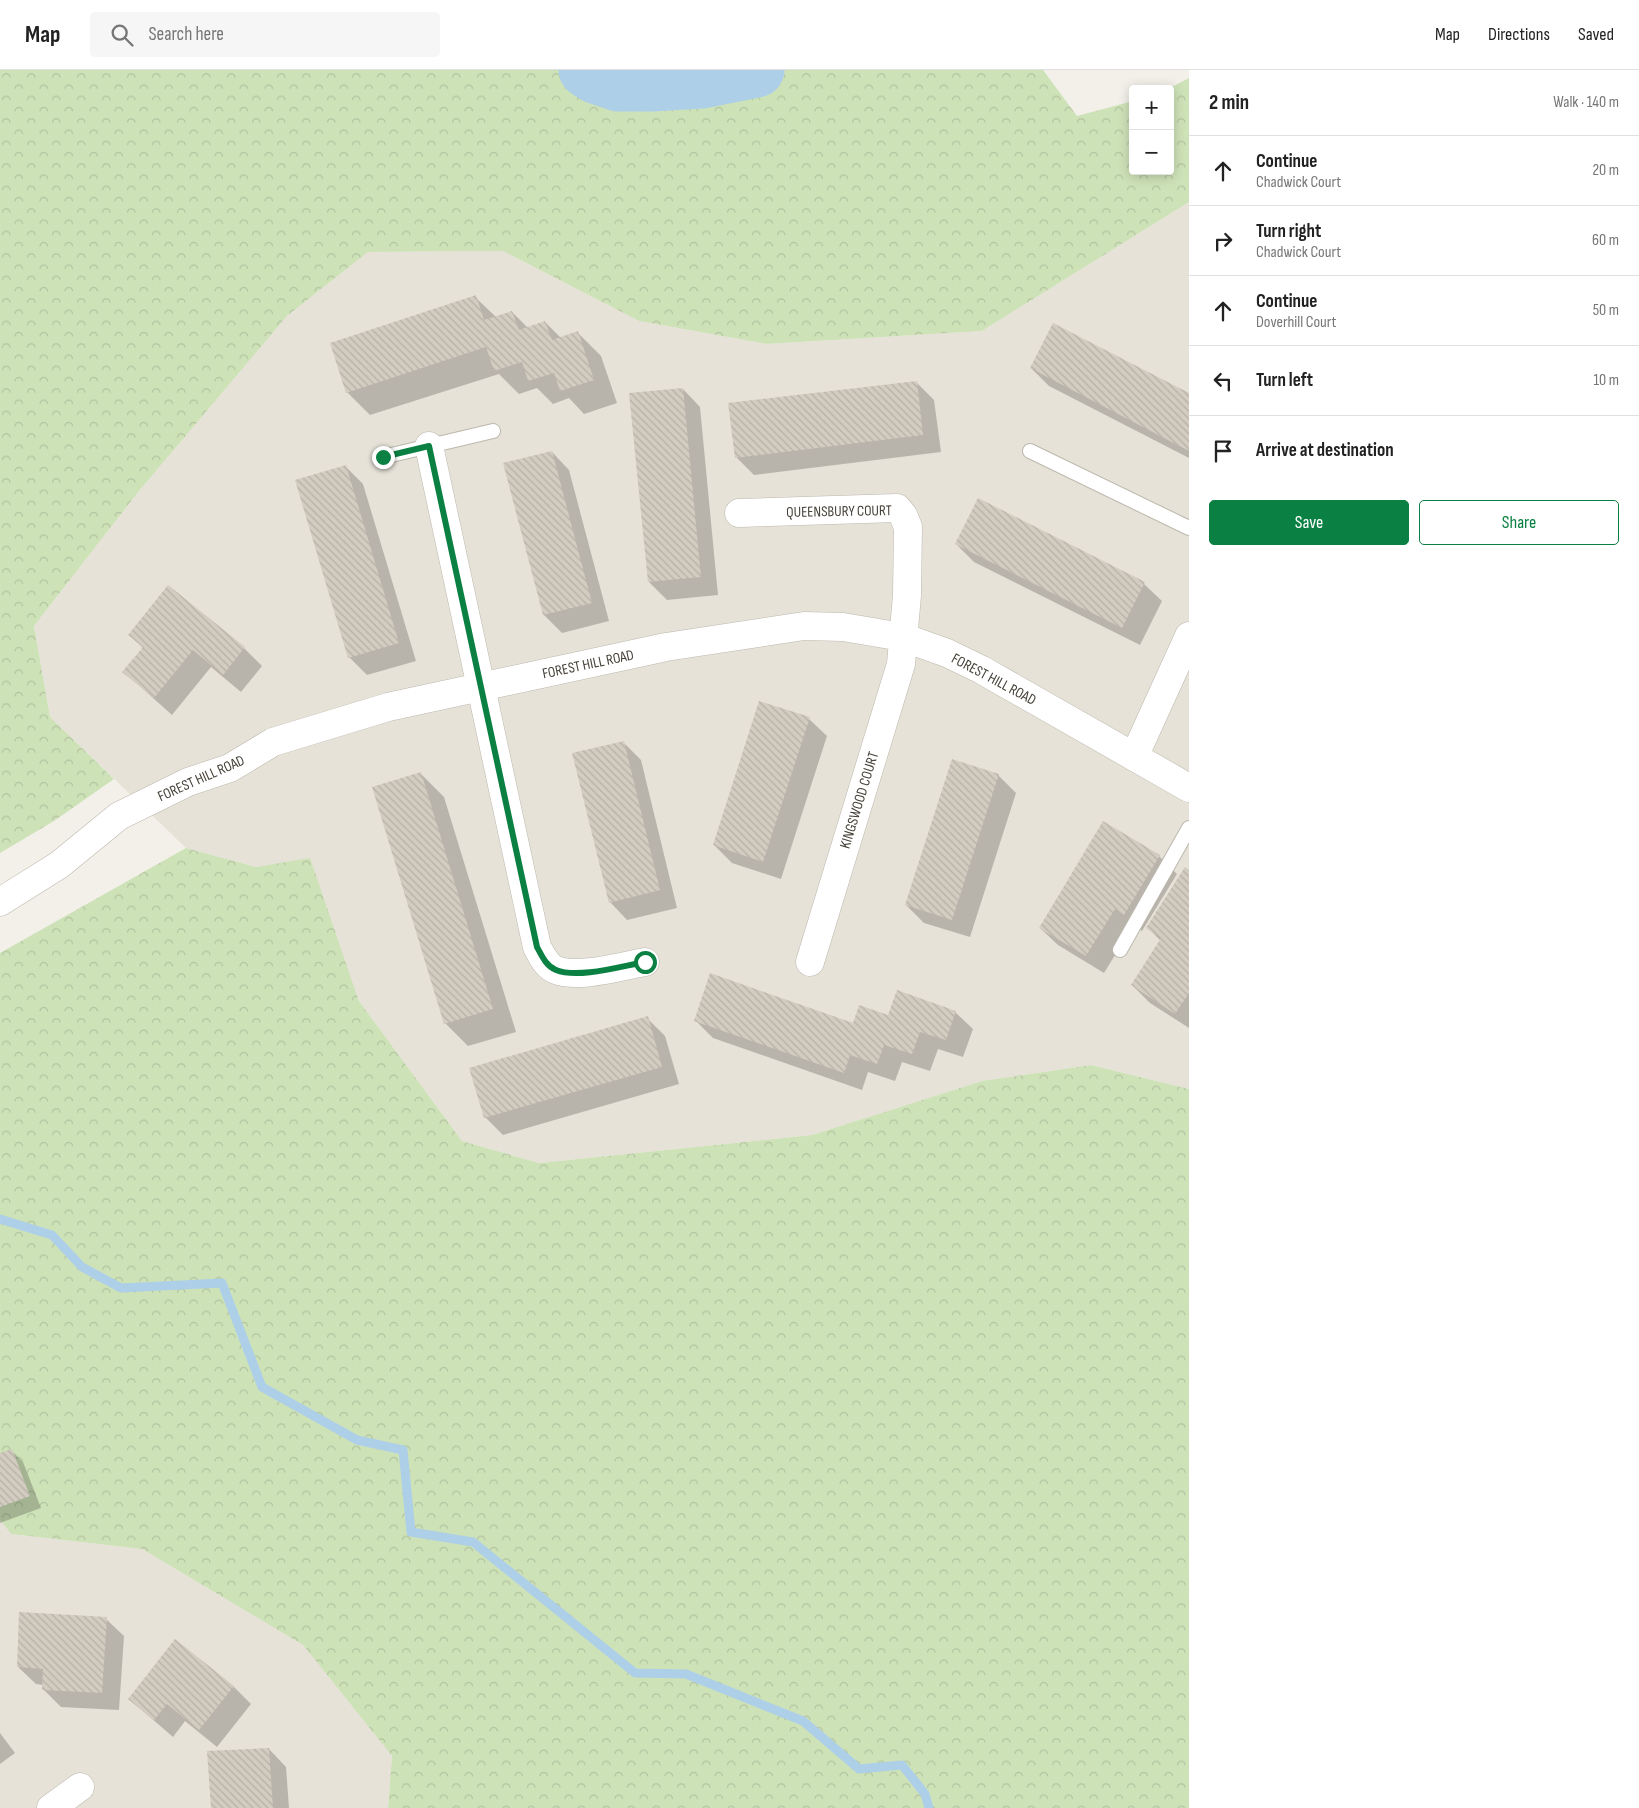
<!DOCTYPE html>
<meta charset="utf-8">
<style>
body{margin:0;font-family:"Sofia Sans Condensed",sans-serif;background:#f6f6f6;color:#222}
.controls{position:absolute;right:15px;top:15px;display:grid;overflow:hidden;border-radius:5px;box-shadow:0 2px 12px #0003}
.controls button{width:45px;height:45px;display:grid;place-items:center;padding:0;border:0;border-bottom:1px solid #e0e0e0;background:#fff;color:#222;font:25px sans-serif}
.stop{position:absolute;width:15px;height:15px;margin:-11px;border:4px solid #0b8043;border-radius:50%;background:#fff}
.stop.end{background:#0b8043;border-color:#fff;box-shadow:0 1px 5px #0008}
.list{margin:0;padding:0;list-style:none}
h2{display:flex;justify-content:space-between;align-items:center;height:65px;margin:0;padding:0 20px;font-size:21px}
h2 small{font-size:16px;font-weight:400;color:#767676}
.list li{display:grid;grid-template-columns:32px 1fr auto;gap:15px;align-items:center;box-sizing:border-box;height:70px;padding:0 20px;border-top:1px solid #e0e0e0}
.list b{display:block;font-size:19px;white-space:nowrap}
.list p{margin:0;font-size:16px;white-space:nowrap;color:#767676}
.list em{font-size:16px;font-style:normal;color:#767676}
.actions{display:flex;gap:10px;padding:15px 20px}
.actions a{flex:1;padding:11px 0;border:1px solid #0b8043;border-radius:5px;text-align:center;font-size:18px;color:#0b8043}
.actions .main{background:#0b8043;color:#fff}
.icon{flex:none;width:28px;height:28px;fill:none;stroke:currentColor;stroke-width:2;stroke-linecap:round;stroke-linejoin:round}
.map{position:relative;flex:none;width:1189px;height:1738px;overflow:hidden}
header{display:flex;align-items:center;gap:30px;box-sizing:border-box;height:70px;padding:0 25px;background:#fff;border-bottom:1px solid #e0e0e0}
header strong{font-size:24px}
nav{display:flex;gap:28px;margin-inline-start:auto;font-size:18px}
.search{width:350px;height:45px;background:#f6f6f6;display:flex;align-items:center;gap:12px;box-sizing:border-box;padding:0 18px;border-radius:5px;color:#767676;font-size:19px}
main{display:flex}
aside{flex:1;background:#fff}
.map>svg:first-child{display:block}
.residential{fill:#e6e2d8}
.forest{fill:url(#forest-crowns)}
.shadow{fill:#0003}
.lines{fill:none;stroke-linecap:round;stroke-linejoin:round}
.stream{stroke:#aecfe8;stroke-width:9}
.river{stroke:#aecfe8;stroke-width:55}
.building{fill:url(#building-back-hatch)}
.lane-casing{stroke:#bdb8ad;stroke-width:16}
.street-casing{stroke:#bdb8ad;stroke-width:29}
.lane{stroke:#fff;stroke-width:14}
.street{stroke:#fff;stroke-width:28}
.route{stroke:#0b8043;stroke-width:6}
.labels{text-anchor:middle;stroke-width:5;stroke-linejoin:round;paint-order:stroke}
.street-label{font-size:15px;fill:#464139;stroke:#fff}
</style>
<header>
<strong>Map</strong>
<div class="search"><svg class="icon" aria-label="search" viewBox="0 0 24 24"><circle cx="10" cy="10" r="6"/><path d="M15 15l6 6"/></svg>Search here</div>
<nav><a>Map</a><a>Directions</a><a>Saved</a></nav>
</header>
<main>
<div class="map">
<svg width="1189" height="1738" viewBox="0 0 1189 1738">
<defs>
<pattern id="forest-crowns" width="20" height="18" patternUnits="userSpaceOnUse" patternTransform="scale(1.25)"><rect width="20" height="18" fill="#cee2b8"/><path d="M2 6a3 3 0 1 1 6 0M12 15a3 3 0 1 1 6 0" fill="none" stroke="#b2c39f"/></pattern>
<pattern id="building-back-hatch" width="6" height="6" patternUnits="userSpaceOnUse" patternTransform="scale(1.25)"><rect width="6" height="6" fill="#d3ccc0"/><path d="M-1 5l2 2M0 0l6 6M5-1l2 2" fill="none" stroke="#b6b0a6"/></pattern>
</defs>
<rect width="100%" height="100%" fill="#f3f0ea"/>
<!-- residential -->
<path class="residential" d="M1189 132V1019L1091 995 982 1011 812 1065 539 1093 462 1071 359 931 310 789 256 797 186 778 50 647 34 556 139 421 287 246 368 182 503 181 639 251 767 274 982 261Z
M0 1450 11 1464 142 1479 303 1575 392 1686 388 1738H0Z"/>
<!-- forest -->
<path class="forest" d="M0 0H1043L1077 46 1133 31V101H1170V19H1168L1189 8V132L982 261 767 274 639 251 503 181 368 182 287 246 139 421 34 556 50 647 114 709 54 751 0 783Z
M186 778 256 797 310 788 359 931 462 1071 539 1093 812 1065 982 1011 1091 995 1189 1019V1738H388L392 1686 303 1575 142 1479 11 1464 0 1450V883Z"/>
<!-- shadow -->
<path class="shadow" d="M475 227 496 247 512 242 528 258 545 252 561 268 578 263 601 286 617 333 584 344 569 328 553 334 537 318 519 324 499 304 370 345 347 322Z
M1031 298 1189 324V388L1049 316Z
M916 312 934 330 941 382 754 405 736 387Z
M683 319 700 337 718 525 667 530 649 512Z
M552 382 569 400 609 551 562 563 544 545 505 394Z
M345 396 363 414 416 591 367 605 349 587Z
M956 474 1144 514 1162 531 1140 575 974 492Z
M130 565 244 578 262 596 241 622 211 597 172 645 124 602 143 578Z
M809 649 827 666 781 809 732 793 714 775Z
M623 672 641 690 677 838 627 850 610 832Z
M421 704 444 727 516 962 468 976 445 953Z
M998 705 1016 723 970 867 924 853 906 835Z
M1159 786 1177 804 1142 861 1133 856 1104 903 1058 875 1040 858Z
M1189 801V958L1150 933 1132 915 1161 871 1148 858Z
M955 942 973 959 963 987 938 979 930 1001 902 992 895 1011 868 1002 862 1020 713 968 695 950 854 954 889 947Z
M647 948 665 966 679 1014 503 1065 485 1047Z
M11 1380 23 1392 41 1438 0 1453V1385Z
M106 1549 124 1566 119 1640 61 1637 43 1619V1615L36 1614 18 1597Z
M175 1571 234 1617 251 1634 217 1677 185 1651 173 1667 129 1629Z
M0 1663 15 1683 0 1694Z
M269 1679 286 1697 289 1738H212Z"/>
<g class="lines">
<!-- stream -->
<path class="stream" d="M0 1149 52 1165 82 1197 121 1218 222 1213 262 1317 357 1370 403 1380 411 1462 473 1472 635 1603 686 1604 803 1651 859 1699 902 1695 925 1724 929 1738"/>
<!-- river -->
<path class="river" d="M586 0 595 6 618 14H652L702 11 757 0"/>
</g>
<!-- building -->
<path class="building" d="M476 225 484 250 512 241 519 260 545 251 552 270 578 261 594 310 560 321 554 303 528 311 522 292 494 301 486 277 346 323 330 273Z
M1053 253 1189 323V381L1030 298Z
M917 311 923 365 735 388 728 333Z
M683 318 701 507 648 512 629 323Z
M552 381 592 533 543 545 503 393Z
M346 395 399 573 348 588 295 410Z
M978 428 1145 512 1122 558 955 474Z
M168 515 245 577 223 605 193 580 154 628 122 602 143 577 128 565Z
M759 631 810 647 763 792 713 775Z
M624 671 660 820 609 833 572 683Z
M952 689 999 704 952 850 905 835Z
M421 702 493 939 444 954 372 717Z
M1103 751 1160 785 1124 845 1115 839 1086 886 1039 858Z
M1185 797 1189 800V923L1175 944 1131 915 1161 868 1146 858Z
M710 903 853 953 859 935 888 945 897 920 956 941 946 970 920 962 912 984 884 975 877 994 850 985 844 1003 694 951Z
M648 946 662 997 484 1048 469 998Z
M12 1379 30 1426 0 1437V1383Z
M19 1542 107 1547 102 1623 42 1620 43 1599 17 1597Z
M175 1569 234 1616 199 1660 167 1634 154 1650 128 1629Z
M269 1678 273 1738H211L207 1681Z"/>
<g class="lines">
<!-- lane casing -->
<g class="lane-casing">
<path id="lane" d="M1030 381 1189 458
M383 387 493 361
M1120 880 1189 758"/>
</g>
<!-- street casing -->
<g class="street-casing">
<path id="street" d="M429 376 537 877C542 886 546 896 556 900 578 909 622 896 645 892
M739 443 897 438 903 445 908 457 907 525 901 594 810 892
M1134 687 1189 566
M0 832 59 795 119 746 188 712 230 698 273 672 388 637 666 577 804 556 843 557 902 567 947 583 982 600 1189 718
M51 1738 80 1717"/>
</g>
<!-- lane -->
<use href="#lane" class="lane"/>
<!-- street -->
<use href="#street" class="street"/>
</g>
<g class="lines">
<!-- route -->
<path class="route" d="M383 387 429 376 537 877C542 886 546 896 556 900 578 909 622 896 645 892"/>
</g>
<g class="labels">
<!-- street labels -->
<g class="street-label">
<text transform="translate(839 441) rotate(-1)" y="5">QUEENSBURY COURT</text>
<text transform="translate(588 594) rotate(-12)" y="5">FOREST HILL ROAD</text>
<text transform="translate(994 609) rotate(28)" y="5">FOREST HILL ROAD</text>
<text transform="translate(201 708) rotate(-24)" y="5">FOREST HILL ROAD</text>
<text transform="translate(859 730) rotate(-73)" y="5">KINGSWOOD COURT</text>
</g>
</g>
</svg>
<div class="controls">
<button>+</button>
<button>−</button>
</div>
<div class="stop" style="left:645px;top:892px"></div>
<div class="stop end" style="left:383px;top:387px"></div>
</div>
<aside>
<h2>2 min<small>Walk · 140 m</small></h2>
<ul class="list">
<li><svg class="icon" aria-label="ahead" viewBox="0 0 24 24"><path d="M12 20V5M6 11l6-6 6 6"/></svg><div><b>Continue</b><p>Chadwick Court</p></div><em>20 m</em></li>
<li><svg class="icon" aria-label="right" viewBox="0 0 24 24"><path d="M7 20v-9h11M14 6l5 5-5 5"/></svg><div><b>Turn right</b><p>Chadwick Court</p></div><em>60 m</em></li>
<li><svg class="icon" aria-label="ahead" viewBox="0 0 24 24"><path d="M12 20V5M6 11l6-6 6 6"/></svg><div><b>Continue</b><p>Doverhill Court</p></div><em>50 m</em></li>
<li><svg class="icon" aria-label="left" viewBox="0 0 24 24"><path d="M17 20v-9H6M10 6l-5 5 5 5"/></svg><div><b>Turn left</b></div><em>10 m</em></li>
<li><svg class="icon" aria-label="arrive" viewBox="0 0 24 24"><path d="M6 21V4h12l-3 4 3 4H6"/></svg><div><b>Arrive at destination</b></div></li>
</ul>
<div class="actions"><a class="main">Save</a><a>Share</a></div>
</aside>
</main>
